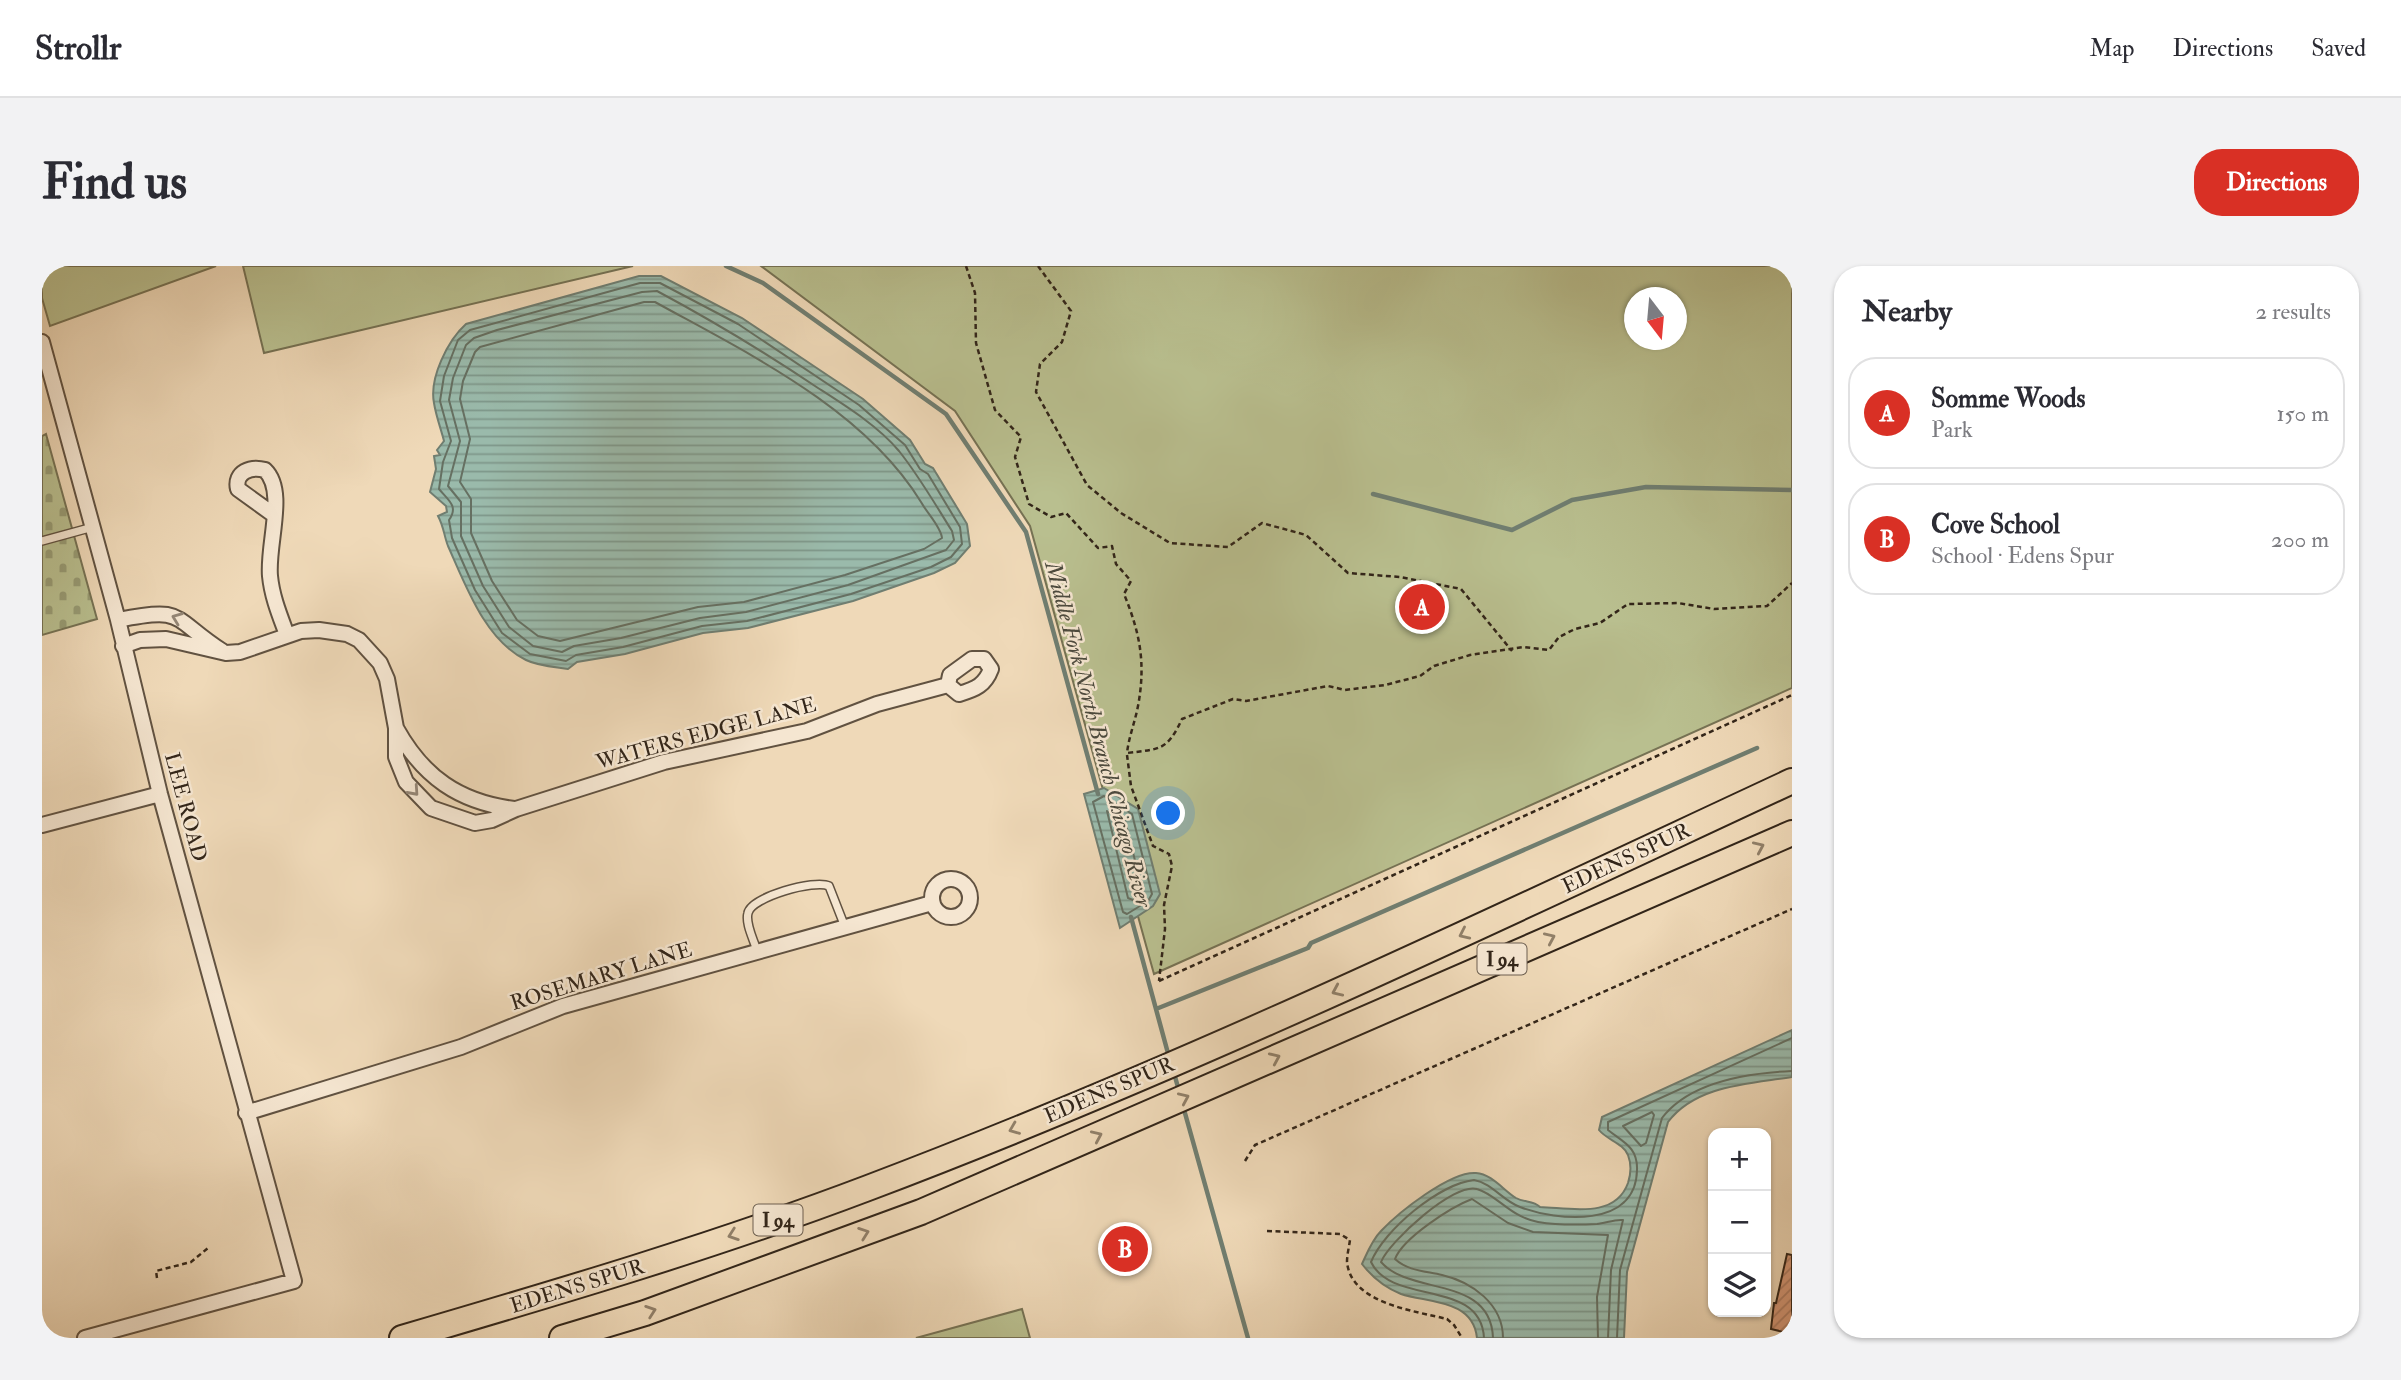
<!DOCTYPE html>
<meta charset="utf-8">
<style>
body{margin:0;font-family:"IM FELL Double Pica",serif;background:#f2f2f3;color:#2b2b33}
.controls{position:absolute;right:21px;bottom:21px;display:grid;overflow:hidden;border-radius:14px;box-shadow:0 2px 5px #0004}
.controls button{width:63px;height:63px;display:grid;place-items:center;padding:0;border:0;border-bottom:2px solid #e1e1e2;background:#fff;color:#2b2b33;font:35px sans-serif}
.compass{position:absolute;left:1582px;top:21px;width:63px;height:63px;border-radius:50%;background:#fff;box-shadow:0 2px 5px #0004;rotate:164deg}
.you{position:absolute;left:1127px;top:548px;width:24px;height:24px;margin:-18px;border:5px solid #fff;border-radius:50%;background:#1a73e8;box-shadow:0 0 0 10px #1a73e833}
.badge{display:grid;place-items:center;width:46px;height:46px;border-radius:50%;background:#d93025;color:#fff;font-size:23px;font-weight:700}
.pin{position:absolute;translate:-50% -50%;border:4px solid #fff;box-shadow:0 2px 7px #0006}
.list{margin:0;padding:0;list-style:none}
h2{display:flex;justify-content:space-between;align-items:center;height:91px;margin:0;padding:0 28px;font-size:30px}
h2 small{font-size:23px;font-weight:400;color:#7c7c81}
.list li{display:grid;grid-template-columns:46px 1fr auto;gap:21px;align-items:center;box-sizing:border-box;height:112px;margin:0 14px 14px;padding:0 14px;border:2px solid #e1e1e2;border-radius:28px}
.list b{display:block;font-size:26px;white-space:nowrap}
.list p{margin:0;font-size:23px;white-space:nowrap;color:#7c7c81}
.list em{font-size:23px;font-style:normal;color:#7c7c81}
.icon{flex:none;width:38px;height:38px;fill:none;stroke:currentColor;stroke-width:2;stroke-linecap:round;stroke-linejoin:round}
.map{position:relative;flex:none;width:1750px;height:1072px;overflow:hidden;border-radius:28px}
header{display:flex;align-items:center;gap:42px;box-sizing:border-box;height:98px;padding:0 35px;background:#fff;border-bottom:2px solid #e1e1e2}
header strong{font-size:33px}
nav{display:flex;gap:38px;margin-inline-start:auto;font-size:24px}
.intro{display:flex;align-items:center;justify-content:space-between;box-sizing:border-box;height:168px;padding:0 42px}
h1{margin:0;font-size:49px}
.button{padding:18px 32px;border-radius:28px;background:#d93025;color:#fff;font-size:24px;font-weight:700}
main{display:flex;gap:42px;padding:0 42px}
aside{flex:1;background:#fff;border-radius:28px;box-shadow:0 2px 5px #0004}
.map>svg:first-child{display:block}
.cemetery{fill:url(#cemetery-stones);stroke:#767254;stroke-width:2}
.park{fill:#b9bf8f;stroke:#767254;stroke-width:2;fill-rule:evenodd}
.water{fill:url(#water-rules);stroke:#707e71;stroke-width:2}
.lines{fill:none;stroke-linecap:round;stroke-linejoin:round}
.shore{stroke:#667062;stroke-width:2}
.stream{stroke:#707e71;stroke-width:4.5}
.building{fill:url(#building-hatch);stroke:#322519;stroke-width:2}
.lane-casing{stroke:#615241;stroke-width:10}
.street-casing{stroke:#615241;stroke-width:18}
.highway-casing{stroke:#322519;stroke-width:28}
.path{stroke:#322519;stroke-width:2.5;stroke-dasharray:5 3.5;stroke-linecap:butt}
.lane{stroke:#f5e6d1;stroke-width:7}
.street{stroke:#f5e6d1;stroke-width:14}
.highway{stroke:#efd9b8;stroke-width:24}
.oneway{stroke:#948675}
.oneway2{stroke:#907f68}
.labels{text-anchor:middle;stroke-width:5;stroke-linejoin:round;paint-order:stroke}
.shield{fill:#f5e6d1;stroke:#6c5f50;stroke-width:2}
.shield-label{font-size:19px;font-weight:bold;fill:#322519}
.street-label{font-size:21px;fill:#322519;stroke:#f5e6d1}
.water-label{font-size:23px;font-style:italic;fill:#4c4a3e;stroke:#f5e6d1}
</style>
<header>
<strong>Strollr</strong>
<nav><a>Map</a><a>Directions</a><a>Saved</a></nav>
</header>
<div class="intro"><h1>Find us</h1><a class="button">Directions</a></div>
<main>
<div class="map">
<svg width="1750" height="1072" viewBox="0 0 1750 1072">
<defs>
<pattern id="cemetery-stones" width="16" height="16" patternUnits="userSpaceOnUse" patternTransform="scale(1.75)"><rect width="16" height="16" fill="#b9bf8f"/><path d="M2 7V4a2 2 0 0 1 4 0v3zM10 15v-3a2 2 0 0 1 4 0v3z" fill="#979b74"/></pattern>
<pattern id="water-rules" width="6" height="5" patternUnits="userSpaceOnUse" patternTransform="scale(1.75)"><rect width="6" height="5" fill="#9abaab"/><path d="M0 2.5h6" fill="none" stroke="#7e978a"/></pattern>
<pattern id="building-hatch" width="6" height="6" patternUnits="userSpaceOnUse" patternTransform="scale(1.75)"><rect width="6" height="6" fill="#d69978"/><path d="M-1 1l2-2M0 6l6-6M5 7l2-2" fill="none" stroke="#ae7d62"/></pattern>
</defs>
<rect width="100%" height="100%" fill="#efd9b8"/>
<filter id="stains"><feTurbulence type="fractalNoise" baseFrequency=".00286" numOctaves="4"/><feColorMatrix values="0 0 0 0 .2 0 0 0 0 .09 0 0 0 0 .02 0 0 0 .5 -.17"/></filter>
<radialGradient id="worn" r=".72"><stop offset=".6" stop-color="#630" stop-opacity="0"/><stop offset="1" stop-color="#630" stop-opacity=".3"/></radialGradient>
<!-- cemetery -->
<path class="cemetery" d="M4 168 55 353 0 369V170Z"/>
<!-- park -->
<path class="park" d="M0 0H174L8 60 0 32Z
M201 0H591L222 87Z
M719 0H1750V422L1112 708 988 260 913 145ZM1592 32H1634V74H1592Z
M980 1043 988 1072H874Z"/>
<!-- water -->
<path class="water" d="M597 10H619L700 52 821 133 868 174 883 198 891 202 925 258 928 280 913 297 892 307 811 335 706 362 661 367 583 388 535 396 526 403C513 401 496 400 484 394 443 374 424 320 406 280 402 270 402 261 396 250L405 246 404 240 388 226 394 203 392 190 398 189 395 184 402 175C399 163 394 150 392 137 387 112 406 74 424 58Z
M1062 522 1096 543 1118 628 1111 640 1078 662 1042 528Z
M1750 764V811C1707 818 1654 819 1626 856L1585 1006 1582 1072H1435C1431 1033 1386 1037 1359 1028 1344 1022 1330 1011 1320 998 1325 987 1330 974 1339 965 1356 947 1408 905 1434 907 1450 908 1461 924 1474 932 1483 937 1491 934 1498 941 1529 942 1573 953 1586 917 1589 908 1589 897 1586 889 1581 877 1565 874 1557 864L1560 851Z"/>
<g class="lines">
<!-- shore -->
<path class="shore" d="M598 17H618L696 58 817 139 863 179 878 203 886 208 918 261 920 278 909 291 889 301 809 328 705 355 660 360 581 381 534 389 524 395 488 388 460 367 433 324 410 272 407 254C417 240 406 234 397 223L401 196 409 175 398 135 402 110 416 74 428 64Z
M615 25C671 55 724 87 776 122 804 140 836 160 857 185 877 210 893 238 910 265L912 274 904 284 806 319 704 346 658 352 579 372 532 380 520 386 491 380 467 361 441 320 419 270V236L406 220 418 175 407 134 411 112 424 79 432 72 455 64 600 26Z
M602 36H613C707 88 822 143 879 236 885 247 899 261 900 272L882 283 803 309 702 336 656 341 518 375 496 370 475 354 450 315 429 267V233L418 216 428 173 418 133 421 115 433 86 438 81Z
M1062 530 1090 548 1110 628 1106 635 1085 648 1081 646 1051 536Z
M1065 545 1083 555 1101 626 1091 634 1086 632Z
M1610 846 1612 849 1604 877 1599 880 1581 860Z
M1442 1072C1439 1012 1350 1040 1329 996 1342 964 1397 918 1432 914 1450 917 1461 935 1478 941 1515 955 1594 963 1595 904 1596 881 1581 876 1566 864V856L1750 772
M1451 1072C1449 1009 1368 1030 1339 996 1347 976 1412 916 1435 923 1454 928 1468 951 1496 956 1514 959 1536 959 1555 958 1564 957 1573 953 1581 954L1569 1004 1566 1072
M1461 1072C1461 1038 1430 1016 1400 1009 1383 1005 1366 1005 1353 993 1361 972 1409 941 1430 933L1466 957 1491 966 1566 969 1555 1031 1556 1072
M1575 1072 1578 1004 1620 852C1648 815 1706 807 1750 805"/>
<!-- stream -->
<path class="stream" d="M684 0 721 17 904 148 984 266 1056 528
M1331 228 1470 264 1530 234 1604 221 1750 224
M1089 651 1127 791
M1114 743 1266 682 1269 677 1715 482
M1132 807 1137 825
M1141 840 1206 1072"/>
</g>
<!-- building -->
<path class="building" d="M1745 988 1750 989V1068L1729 1063 1732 1037H1734Z"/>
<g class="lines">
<!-- lane casing -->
<g class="lane-casing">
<path id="lane" d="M0 275 51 261
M715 685C712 674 703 658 706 647 709 631 773 613 787 620L803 661"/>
</g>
<!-- street casing -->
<g class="street-casing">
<path id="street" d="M0 76 76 354 118 528 252 1015 43 1072
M232 249 196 223C192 206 209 200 223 204 245 225 225 278 228 310 230 331 238 350 245 369
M76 354C144 340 129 352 180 385
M81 380 98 374 124 373 184 387 198 386 259 365 277 364 305 368 317 374 338 397 345 413 354 462V491L364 516 389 542 433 557 450 554 474 543 622 496 765 465 835 438 906 419 917 428C934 423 943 419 949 403L942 393H930L908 409 906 419
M354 462C381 511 417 536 472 543
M0 559 118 528
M890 632a19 19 0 1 1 38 0a19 19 0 1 1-38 0Z
M204 847 419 781 521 740 890 637"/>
</g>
<!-- highway casing -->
<g class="highway-casing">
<path id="highway" d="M360 1072C517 1026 673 980 826 922 1141 803 1445 657 1750 515
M520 1072 603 1047 879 946 1750 567"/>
</g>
<!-- path -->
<path class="path" d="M924 0 933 27 934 77 953 144 979 171 973 191 987 238 1009 251 1024 247 1056 282 1070 280 1074 298 1089 315 1082 328C1098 367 1104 397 1096 440 1093 456 1087 470 1085 487 1118 483 1125 485 1140 453L1191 433 1204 435 1286 420 1303 424 1343 419 1378 410 1392 400 1428 389 1482 381 1507 384 1517 371 1533 363 1558 357 1586 338 1636 337 1672 343 1725 340 1750 317
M996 0 1029 45 1020 76 998 98 994 126 1045 219 1079 247 1128 277 1186 281 1220 257 1264 269 1306 307 1358 311 1419 323 1470 385
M1085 489 1089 520 1111 580 1127 588 1130 600 1122 639 1123 663 1117 715
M1117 715 1750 429
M1203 895 1213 879 1750 643
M1225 965 1298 968 1308 974C1307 981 1305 989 1305 996 1309 1038 1374 1045 1405 1053L1412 1059 1420 1072
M115 1012 114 1005 149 996 166 982"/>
<!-- lane -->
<use href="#lane" class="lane"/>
<!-- street -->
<use href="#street" class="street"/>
<!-- highway -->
<use href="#highway" class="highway"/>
</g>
<!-- one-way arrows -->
<defs><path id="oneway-chevron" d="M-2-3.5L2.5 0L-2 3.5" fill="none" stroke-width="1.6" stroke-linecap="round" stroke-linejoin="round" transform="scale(1.75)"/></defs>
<g class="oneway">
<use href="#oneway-chevron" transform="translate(135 352) rotate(-159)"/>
<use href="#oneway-chevron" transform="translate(372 525) rotate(48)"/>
</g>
<g class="oneway2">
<use href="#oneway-chevron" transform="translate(1717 581) rotate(-24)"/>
<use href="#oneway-chevron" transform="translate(1422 668) rotate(155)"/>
<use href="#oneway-chevron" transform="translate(1508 672) rotate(-24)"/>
<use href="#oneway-chevron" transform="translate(1295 725) rotate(156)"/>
<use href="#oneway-chevron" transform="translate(1233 792) rotate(-24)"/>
<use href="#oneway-chevron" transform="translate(1142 832) rotate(-24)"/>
<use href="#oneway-chevron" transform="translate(972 863) rotate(158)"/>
<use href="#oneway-chevron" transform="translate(1055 870) rotate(-24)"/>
<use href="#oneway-chevron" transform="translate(822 967) rotate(-20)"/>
<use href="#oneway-chevron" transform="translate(691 969) rotate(161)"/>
<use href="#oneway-chevron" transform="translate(609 1045) rotate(-19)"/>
</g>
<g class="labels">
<!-- shield labels -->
<g class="shield">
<rect x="1435.5" y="677.5" width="49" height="31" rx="5"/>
<rect x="711.5" y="938.5" width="49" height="31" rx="5"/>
</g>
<g class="shield-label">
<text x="1460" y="700">I 94</text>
<text x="736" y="961">I 94</text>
</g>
<!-- street labels -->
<g class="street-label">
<text transform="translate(664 467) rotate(-15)" y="7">WATERS EDGE LANE</text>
<text transform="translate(144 541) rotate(75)" y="7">LEE ROAD</text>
<text transform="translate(1584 592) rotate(-25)" y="7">EDENS SPUR</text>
<text transform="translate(559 710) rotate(-17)" y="7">ROSEMARY LANE</text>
<text transform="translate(1067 824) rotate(-23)" y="7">EDENS SPUR</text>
<text transform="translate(535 1020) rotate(-17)" y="7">EDENS SPUR</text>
</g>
<!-- water labels -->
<g class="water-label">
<text transform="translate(1057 468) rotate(75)" y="8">Middle Fork North Branch Chicago River</text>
</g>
</g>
<rect width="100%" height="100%" filter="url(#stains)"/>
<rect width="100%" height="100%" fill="url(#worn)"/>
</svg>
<div class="controls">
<button>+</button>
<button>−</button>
<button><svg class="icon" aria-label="layers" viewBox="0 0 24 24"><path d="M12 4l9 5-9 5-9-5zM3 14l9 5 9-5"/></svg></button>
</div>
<svg class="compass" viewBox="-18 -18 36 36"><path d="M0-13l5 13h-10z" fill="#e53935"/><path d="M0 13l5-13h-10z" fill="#7c7c81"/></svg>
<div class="you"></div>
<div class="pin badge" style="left:1380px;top:341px">A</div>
<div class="pin badge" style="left:1083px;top:983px">B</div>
</div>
<aside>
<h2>Nearby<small>2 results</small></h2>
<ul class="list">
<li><span class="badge">A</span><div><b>Somme Woods</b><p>Park</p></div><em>150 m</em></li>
<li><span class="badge">B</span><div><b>Cove School</b><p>School · Edens Spur</p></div><em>200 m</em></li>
</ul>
</aside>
</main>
